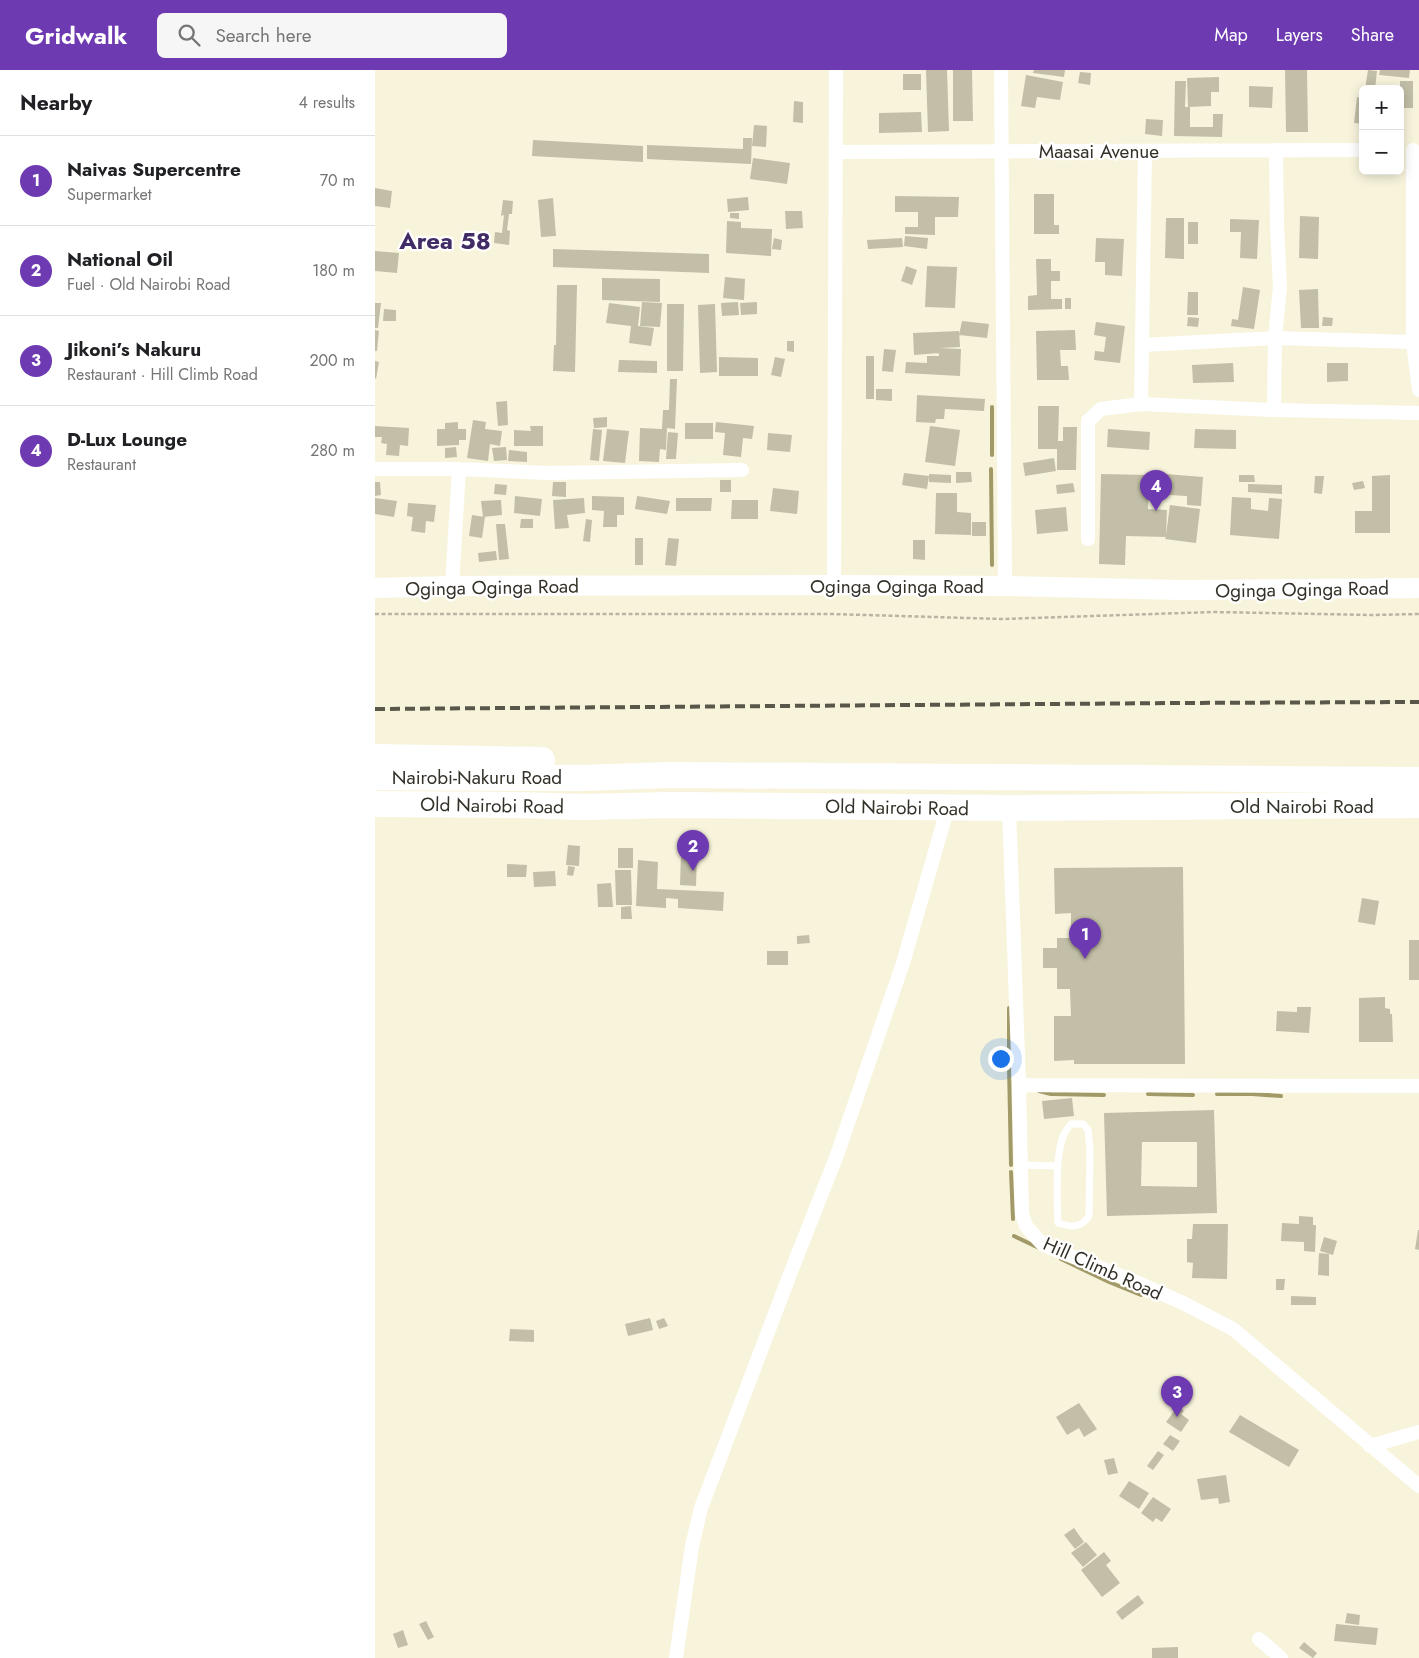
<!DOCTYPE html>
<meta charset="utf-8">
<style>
body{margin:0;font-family:Jost,sans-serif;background:#f6f6f6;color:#202124}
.controls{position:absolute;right:15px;top:15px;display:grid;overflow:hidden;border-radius:8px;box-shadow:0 2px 12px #0003}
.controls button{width:45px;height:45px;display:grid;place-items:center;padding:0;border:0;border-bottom:1px solid #e0e0e0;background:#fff;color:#202124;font:25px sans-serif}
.you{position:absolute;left:625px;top:988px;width:18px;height:18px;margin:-12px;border:4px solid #fff;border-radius:50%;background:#1a73e8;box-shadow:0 0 0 8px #1a73e833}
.badge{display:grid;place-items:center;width:32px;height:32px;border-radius:50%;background:#6e3ab1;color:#fff;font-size:16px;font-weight:700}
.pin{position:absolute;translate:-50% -41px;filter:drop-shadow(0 1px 2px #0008)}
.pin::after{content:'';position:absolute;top:26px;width:18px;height:15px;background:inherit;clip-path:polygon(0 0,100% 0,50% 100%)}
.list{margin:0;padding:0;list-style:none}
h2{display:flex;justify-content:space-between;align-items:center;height:65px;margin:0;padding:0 20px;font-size:21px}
h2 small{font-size:16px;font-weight:400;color:#757577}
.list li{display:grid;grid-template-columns:32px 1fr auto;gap:15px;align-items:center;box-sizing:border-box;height:90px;padding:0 20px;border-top:1px solid #e0e0e0}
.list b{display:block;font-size:19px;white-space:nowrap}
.list p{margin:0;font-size:16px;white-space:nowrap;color:#757577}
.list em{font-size:16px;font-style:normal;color:#757577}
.icon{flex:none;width:28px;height:28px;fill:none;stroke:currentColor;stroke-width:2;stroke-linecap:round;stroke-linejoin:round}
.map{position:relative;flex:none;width:1044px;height:1588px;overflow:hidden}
header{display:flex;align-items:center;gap:30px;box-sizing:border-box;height:70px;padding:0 25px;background:#6e3ab1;color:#fff}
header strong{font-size:24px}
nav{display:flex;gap:28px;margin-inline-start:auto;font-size:18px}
.search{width:350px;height:45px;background:#f6f6f6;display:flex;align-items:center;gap:12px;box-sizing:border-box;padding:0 18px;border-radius:8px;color:#757577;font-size:19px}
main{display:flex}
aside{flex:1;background:#fff}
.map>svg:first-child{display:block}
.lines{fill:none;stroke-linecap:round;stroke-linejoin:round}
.stream{stroke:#a29968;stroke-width:4}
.building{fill:#c2bea7;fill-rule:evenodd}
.path{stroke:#b8b4a1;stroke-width:2.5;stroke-dasharray:4 2.5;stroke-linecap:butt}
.lane{stroke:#fff;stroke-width:7}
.street{stroke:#fff;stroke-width:14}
.secondary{stroke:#fff;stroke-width:20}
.highway{stroke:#fff;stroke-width:26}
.rail{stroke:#59564a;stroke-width:4;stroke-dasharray:10 5;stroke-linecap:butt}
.labels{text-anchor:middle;stroke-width:4.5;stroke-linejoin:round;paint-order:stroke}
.street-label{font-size:19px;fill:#333128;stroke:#fff}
.district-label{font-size:24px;font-weight:bold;fill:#422c66;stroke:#fff}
</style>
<header>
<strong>Gridwalk</strong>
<div class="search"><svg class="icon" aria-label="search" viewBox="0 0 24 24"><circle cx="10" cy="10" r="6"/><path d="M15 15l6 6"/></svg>Search here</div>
<nav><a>Map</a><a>Layers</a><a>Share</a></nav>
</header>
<main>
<aside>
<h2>Nearby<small>4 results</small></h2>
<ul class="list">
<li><span class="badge">1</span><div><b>Naivas Supercentre</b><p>Supermarket</p></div><em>70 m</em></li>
<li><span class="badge">2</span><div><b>National Oil</b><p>Fuel · Old Nairobi Road</p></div><em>180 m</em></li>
<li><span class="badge">3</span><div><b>Jikoni’s Nakuru</b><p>Restaurant · Hill Climb Road</p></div><em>200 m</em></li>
<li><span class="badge">4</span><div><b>D-Lux Lounge</b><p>Restaurant</p></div><em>280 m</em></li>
</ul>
</aside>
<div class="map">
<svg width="1044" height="1588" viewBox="0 0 1044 1588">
<rect width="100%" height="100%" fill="#f8f4dc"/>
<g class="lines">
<!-- stream -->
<path class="stream" d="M617 385V337
M616 399 617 495
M634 988V938
M634 996 636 1095
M664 1021 676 1024 729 1025
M773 1024 818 1025
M842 1024H877L906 1026
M636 1102 638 1149
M639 1166 664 1178
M686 1189 734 1212 766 1225"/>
</g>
<!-- building -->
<path class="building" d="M551 0H572L574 61 553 62Z
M578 0H597L598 51H578Z
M659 0H690L689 7 658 3Z
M910 0H932L933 62H911Z
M993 0 1002 1 1000 19H990Z
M1005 0H1035L1034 8 1004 5Z
M705 2 716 3 715 15 703 13Z
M528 4H546V20H528Z
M651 5 688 12 685 30 662 27 660 38 646 36Z
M844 7V22H836V36L813 37 812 8Z
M800 11H811L810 37H807H815V57H838V44H848L847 67 799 66Z
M1025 11H1038V38H1025Z
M874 16 898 17 897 38 874 37Z
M982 27 988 28V54L979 53Z
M419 31 428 32V53L418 52Z
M546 42 547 62 504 63V43Z
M771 49 788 50 787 66 770 64Z
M379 55 392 56 391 77 377 76Z
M368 68H377L376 94 272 89V75L368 79Z
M158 70 268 76V92L157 86Z
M378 88 415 93 412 114 375 109Z
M0 118 17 121 15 138 0 136Z
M659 124H679V155H684V164H659Z
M520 126 584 127 583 147H560V165L530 164V157H543V142H520Z
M373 127 374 140 353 142 352 129Z
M178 128 181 166 166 167 163 130Z
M128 130 138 131 137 144H134L132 160 135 161 134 175 119 173 120 162 127 163 129 145 126 146Z
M410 141H427L428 158 411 159Z
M355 143H364V149L355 148Z
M925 146 944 147 943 189 924 188Z
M791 148H809V189L790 188Z
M855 149 884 150 882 189 865 188 866 162H855Z
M352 151 366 152V158L397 159 396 186 351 183Z
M813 152H823V174H813Z
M530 166 553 168 552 179 529 176Z
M399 168 407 170 406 180 397 179Z
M527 168 528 177 493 179 492 170Z
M721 168 749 169 747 206 730 205V192H720Z
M178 179 334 184V203L178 197Z
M0 181 24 183 22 203 0 201Z
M661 189H676V201H685V211H676V229H687V239L653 240V226L662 225Z
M531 196 542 200 537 215 526 211Z
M552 196 582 197 580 238 550 237Z
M350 207 370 209 369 230 348 228Z
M227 208 285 209V232L227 230Z
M182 215H202L200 302 178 301 179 275H181Z
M868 217 885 220 879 259 856 256 857 249 863 250Z
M943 219 944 258H926L924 220Z
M813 222H823V245H812Z
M690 228H696V239H690Z
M267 232 287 233 285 257 265 256Z
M363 232 364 245 347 246 346 233Z
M382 232V244L366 245 365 233Z
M0 233H6L3 258H0Z
M234 233 265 237 263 256 279 258 276 276 254 273 256 256 231 253Z
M292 234H309L308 301H292Z
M340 234 342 302 325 303 323 235Z
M9 239 21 240V251H8Z
M813 247 824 248 823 257 812 256Z
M948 247 958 248 957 256H947Z
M587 251 614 254 612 268 584 265Z
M721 252 750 256 745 293 719 290 720 281 729 282 731 267 719 265Z
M0 260 4 261 2 281H0Z
M700 260 701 280H685L686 296H693L694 310H662L661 261Z
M584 261 585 277 564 278V283L539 285 538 263Z
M412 271H419V282L412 281Z
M564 278 586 279 585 306 530 303 531 292 552 293V286H564Z
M509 279 521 280 518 302 507 301Z
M491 286H499V329H491Z
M344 287 383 288V306H344Z
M400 287 410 289 406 307 396 305Z
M244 290 282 291V303L243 302Z
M0 291 4 292 1 309 0 308Z
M858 293 859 312 818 313 817 295Z
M952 293H973V311L952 312Z
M295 309H302L300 359 292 358 291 380 285 379 284 392 264 391 265 358 287 359 288 340H294Z
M501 319H517V331L501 330Z
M542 325 610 329 609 341 570 339 569 349H561L560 353 541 352Z
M132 331 133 355 123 356 121 332Z
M663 336H684L683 371H688V357H702L701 400H682V379H663Z
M232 347V357L219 358 218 348Z
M98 350 111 352 110 359 127 361 125 376 115 374 113 391 92 388Z
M83 352V359H91V370H84V375L62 376V359H70V353Z
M341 352 379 356 377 369 368 368 366 387 348 385 350 363 340 362Z
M310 353H338V369H310Z
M0 356 34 358 33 376 25 375 24 386 11 385 12 374 6 373 7 367H0Z
M155 356H168V376H139V360L156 361Z
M555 356 585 360 580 396 550 392Z
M218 359 227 360 224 391 215 390Z
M232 359 254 361 250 393 228 391Z
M733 359 775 362 774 380 732 377Z
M820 359 861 360V379L819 378Z
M293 362 303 363 301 389H291Z
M393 363 417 365 415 382 392 380Z
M81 377 82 387 70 388V378Z
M131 377 132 390 119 391 117 378Z
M134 380 152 382V392L133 391Z
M679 388 681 401 650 406 648 393Z
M581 402H596L597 412 581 413Z
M529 403 554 406 552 419 527 415Z
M778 403 828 407 826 436 812 435V426L776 424Z
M554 404 576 405V413L554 412Z
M726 404 774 405 773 439 792 440 791 465 795 435 825 439 821 473 790 469 791 467 751 466 750 495 724 494Z
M864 405H879L880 412H864Z
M1015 405V463H980V441H997V406Z
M940 406H949L947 424 939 423Z
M345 410H356V422H345Z
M988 411 990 418 979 420 977 413Z
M0 412H5L6 425 0 426Z
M178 412H191V427L177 426Z
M698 413 700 422 682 424 681 415Z
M120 414 132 415 131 425 119 424Z
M873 414 907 415V424L873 422Z
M398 418 424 421 422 444 395 441Z
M561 423H582V442L596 443V465L560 464Z
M140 426 167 429 165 446 139 443Z
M217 426 249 427V445H242V457H228L229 441 217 440Z
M262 426 295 431 292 444 260 439Z
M857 427 876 428V439L893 441 894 428 907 429 904 469 855 465Z
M0 428 22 431 19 447 0 444Z
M209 428 210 443 192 445 194 458 180 459 178 430Z
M301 428H337L336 441H301Z
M126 430 127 445 108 447 106 431Z
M357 430H383V449H356Z
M33 433 61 435 59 452 51 451 50 463 36 461 38 447 32 446Z
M691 437 693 461 662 464 660 440Z
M97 445 110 447 107 468 94 466Z
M146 449H158V458H145Z
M211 449 217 450 215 472 208 471Z
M597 452H611V466H597Z
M121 454H130L134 489 124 490Z
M260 468H268V495H260Z
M293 468 304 469 301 496 290 495Z
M538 470H550V490L538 489Z
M121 481 122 490 104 492 103 483Z
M193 775 205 776 204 796 191 795Z
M243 778H258V798H243Z
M306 784H322L321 816 305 815Z
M263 790 283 792 282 819 349 822 348 841 303 838V829L291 828V838L261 836Z
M132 794 152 795 151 807H132Z
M193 796 200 797 198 806 192 805Z
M808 797 810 994H699V990L679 991V946H696L695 919H682V898H668V878H682V868H696V843L680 844 679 798Z
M240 800H256L257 835H241Z
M180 801 181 816 159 817 158 802Z
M236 813 238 837H223L222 814Z
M987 828 1004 831 1000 855 983 852Z
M256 836 257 849H246V837Z
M434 865 435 873 422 874V866Z
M1034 870H1044V910H1034Z
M392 881H413V895H392Z
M1010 927V938L1015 939V944H1017L1018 972H984V928Z
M922 937H936L934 963 901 961 902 941 922 942Z
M697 1028 699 1046 669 1049 667 1031Z
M839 1040 842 1143 732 1146 729 1043ZM767 1072H822V1117L766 1116Z
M924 1146 938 1147V1155H941L940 1182 929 1181V1172L906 1171 907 1153 924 1154Z
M818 1154H853L852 1209 817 1208 818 1193 812 1192V1169H817Z
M1043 1160H1044V1180L1040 1179Z
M949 1167 962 1171 958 1185 945 1181Z
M944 1183 954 1184V1206L943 1205Z
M901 1209H910L909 1220H901Z
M916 1226 941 1227V1235H916Z
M275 1248 278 1260 253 1266 250 1254Z
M289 1248 293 1256 284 1259 281 1251Z
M135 1259 159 1260V1272L134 1271Z
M704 1333 722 1359 709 1367 704 1358 692 1365 681 1347Z
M803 1336 809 1341 806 1344 814 1350 806 1362 791 1352Z
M865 1345 924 1380 914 1397 854 1362Z
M795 1365 805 1371 798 1381 788 1374Z
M783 1381 789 1385 778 1400 772 1396Z
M739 1388 743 1403 733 1405 729 1390Z
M851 1405 855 1432 844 1434 843 1428 826 1430 822 1409Z
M754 1411 774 1423 764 1439 744 1426Z
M778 1427 796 1439 787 1452 781 1448 778 1452 766 1443Z
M699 1458 709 1472 700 1479 689 1465Z
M711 1472 722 1485 708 1497 696 1483Z
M729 1482 736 1491 731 1495 745 1513 727 1527 706 1500Z
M763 1525 769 1533 747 1550 741 1542Z
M972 1543 985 1545 984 1555 970 1553Z
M51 1551 59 1567 53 1570 44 1554Z
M961 1554 1003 1558 1001 1575 959 1571Z
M28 1560 33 1575 23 1578 18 1564Z
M929 1572 942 1583 938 1588 924 1578Z
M803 1577V1588H777V1578Z"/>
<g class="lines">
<!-- path -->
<path class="path" d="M0 544H457L627 549 838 542 997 545 1044 544"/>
<!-- lane -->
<path class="lane" d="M696 1054H708L713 1060 715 1080 714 1146C705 1159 696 1157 683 1153 682 1129 680 1085 689 1064 691 1060 694 1057 696 1054Z
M645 1095 683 1096"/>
<!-- street -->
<path class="street" d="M626 0 630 516
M1038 80V272L1044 320
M461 82 988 80
M767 275 900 268 1038 272
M766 334 770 81
M899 340 900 268 905 217 902 157 901 80
M0 399H84L173 403 367 400
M713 469V351L726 339 766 334 899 340 1044 343
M459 515 461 0
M77 516 84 399
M634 738 644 1015 647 1144 651 1156 660 1166 667 1174 676 1178 761 1212 808 1233 858 1259 1044 1416
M644 1015 1044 1016
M995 1376 1044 1362
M884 1569 906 1588
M301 1588 317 1476 326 1438 417 1199 462 1085 528 893 573 737"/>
<!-- secondary -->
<path class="secondary" d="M0 518 77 516 459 515 630 516 807 520 1044 518"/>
<!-- highway -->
<path class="highway" d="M0 687 167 690
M0 707 205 708 295 705 1044 710
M0 734 144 735 209 737 296 735 634 738 1044 735"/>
<!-- rail -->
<path class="rail" d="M0 639 805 633 1044 632"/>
</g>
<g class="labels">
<!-- street labels -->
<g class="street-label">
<text x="724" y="88">Maasai Avenue</text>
<text x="522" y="523">Oginga Oginga Road</text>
<text transform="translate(117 517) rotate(-1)" y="7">Oginga Oginga Road</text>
<text transform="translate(927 519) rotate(-1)" y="7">Oginga Oginga Road</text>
<text x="102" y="714">Nairobi-Nakuru Road</text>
<text transform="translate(117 735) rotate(1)" y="7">Old Nairobi Road</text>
<text x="927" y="743">Old Nairobi Road</text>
<text transform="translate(522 737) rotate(1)" y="7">Old Nairobi Road</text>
<text transform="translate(728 1198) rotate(24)" y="7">Hill Climb Road</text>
</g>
<!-- district labels -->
<g class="district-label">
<text x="70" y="179">Area 58</text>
</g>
</g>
</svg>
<div class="controls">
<button>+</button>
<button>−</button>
</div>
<div class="you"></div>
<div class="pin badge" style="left:710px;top:889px">1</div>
<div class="pin badge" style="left:318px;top:801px">2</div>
<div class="pin badge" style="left:802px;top:1347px">3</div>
<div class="pin badge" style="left:781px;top:441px">4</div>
</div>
</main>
